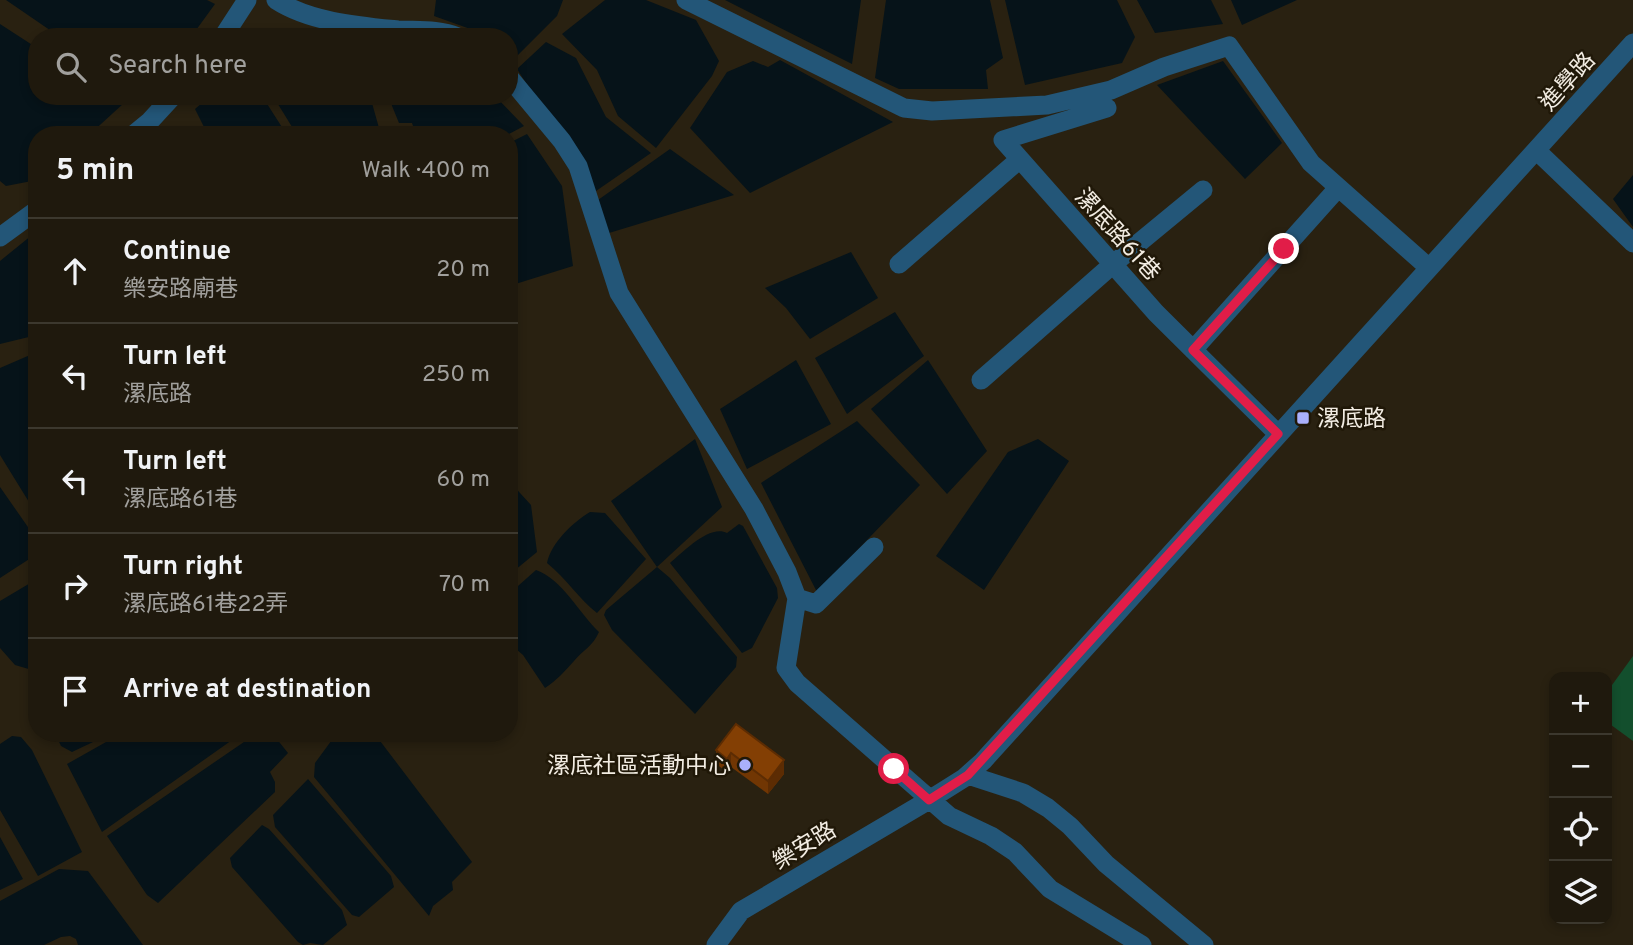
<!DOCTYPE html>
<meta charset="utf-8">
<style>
body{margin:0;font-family:Overpass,"Noto Sans TC",sans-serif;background:#272216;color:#f1f3f6}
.controls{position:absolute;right:21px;bottom:21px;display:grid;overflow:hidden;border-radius:14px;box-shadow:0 4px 10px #0003}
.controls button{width:63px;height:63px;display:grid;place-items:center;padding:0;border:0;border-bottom:2px solid #3c382e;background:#1f190d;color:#f1f3f6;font:35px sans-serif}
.stop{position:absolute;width:21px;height:21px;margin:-16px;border:5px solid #e11d48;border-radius:50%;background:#fff}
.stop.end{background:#e11d48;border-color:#fff;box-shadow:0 2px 7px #0008}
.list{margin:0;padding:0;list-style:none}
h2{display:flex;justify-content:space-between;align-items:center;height:91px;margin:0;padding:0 28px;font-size:30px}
h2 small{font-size:23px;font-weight:400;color:#a1a09d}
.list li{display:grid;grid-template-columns:46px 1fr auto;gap:21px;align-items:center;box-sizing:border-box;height:105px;padding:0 28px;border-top:2px solid #3c382e}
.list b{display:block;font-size:26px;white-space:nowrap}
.list p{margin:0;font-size:23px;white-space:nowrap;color:#a1a09d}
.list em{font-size:23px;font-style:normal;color:#a1a09d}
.icon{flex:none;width:38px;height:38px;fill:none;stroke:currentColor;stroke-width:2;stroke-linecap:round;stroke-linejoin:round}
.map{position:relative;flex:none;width:1633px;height:945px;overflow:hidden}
.search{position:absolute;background:#1f190d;box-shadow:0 4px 10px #0003;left:28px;top:28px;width:490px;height:77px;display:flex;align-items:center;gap:18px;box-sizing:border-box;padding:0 24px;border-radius:28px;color:#a1a09d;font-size:26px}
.panel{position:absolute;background:#1f190d;box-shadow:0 4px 10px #0003;left:28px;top:126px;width:490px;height:616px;border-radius:28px}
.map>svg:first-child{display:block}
.green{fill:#134f2d}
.water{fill:#061319}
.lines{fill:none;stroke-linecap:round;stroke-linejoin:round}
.minor{stroke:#235678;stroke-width:19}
.wall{fill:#713603}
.shaded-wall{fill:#5c2c03}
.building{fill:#833f04;stroke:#5c2c03;stroke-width:2}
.route{stroke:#e11d48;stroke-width:9}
.poi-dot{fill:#aab0fb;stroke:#201808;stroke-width:2.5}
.labels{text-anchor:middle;stroke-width:5;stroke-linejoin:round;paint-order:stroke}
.street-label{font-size:23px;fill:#f2ece2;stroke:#201808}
.poi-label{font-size:23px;fill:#f2ece2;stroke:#201808;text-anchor:start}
</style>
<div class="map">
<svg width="1633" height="945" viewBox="0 0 1633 945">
<rect width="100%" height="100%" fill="#292111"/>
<!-- green -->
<path class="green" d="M1633 656V741L1607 722V692Z"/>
<!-- water -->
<path class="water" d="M6 0H207L215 4 191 37H60Z
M436 0H563L557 16 510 63 509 37H480L473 30 434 16Z
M605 0H646L696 20 719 61 712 76 656 148 618 116 597 70 562 34Z
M725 0H861L852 64Z
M886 0H990L1003 58 986 70 988 89H899L875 78Z
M1005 0H1117L1135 37 1122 63 1025 85Z
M1137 0H1211L1223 24 1155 33Z
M1231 0H1297L1242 25Z
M0 24 37 48V96H114L124 103 89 135H37V180L6 186 0 181Z
M546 42 576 58 606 117 651 153 596 191 517 69Z
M780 60 893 122 750 193 690 128 727 72 753 61 768 67Z
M1223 61 1282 143 1245 179 1157 85Z
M210 96H262L287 135H208L195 109Z
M273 96H370L381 135H297Z
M388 96H495L524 126 507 135H416L412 123H399Z
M527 134 562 186 573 266 509 286V143Z
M670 149 734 195 609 233 598 200Z
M1633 175V227L1613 199Z
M37 231V335L0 344V261Z
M851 252 878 298 810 339 786 308 765 288Z
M895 312 924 356 847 414 815 358Z
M37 352V515L0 455V368Z
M796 360 831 424 747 469 720 409Z
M928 360 987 451 947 494 871 409Z
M857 421 920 485 817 592 761 483Z
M695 439 722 507 657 567 670 578 737 657 736 667 695 714 612 630 604 615 606 610 657 567 611 501Z
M1038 439 1069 461 984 590 936 556 1008 452Z
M509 481 531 505 537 552 509 575Z
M0 487 37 540V554L0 578Z
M590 512 605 513 646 559 597 613C579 599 566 578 547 563 551 543 573 522 590 512Z
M739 524 743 526 777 588 778 598 752 648 742 653 670 563C683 552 710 524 727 533Z
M536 570C562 579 579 613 599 632 593 646 583 650 574 661 564 672 557 680 545 688L523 655 509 643V594Z
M37 579V667L32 670 15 665 0 648V601Z
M55 733H112L72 752 61 746Z
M122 733H242L102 832 67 764Z
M257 733H272L288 753 270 772 275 782V792L158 903 147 895 107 836Z
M337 733H374L472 862 452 882 453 890 433 906 429 916 314 777 315 763Z
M12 736 21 737 32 750 82 852 38 876 0 810V744Z
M308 779 391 876 394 887 359 917 352 915 275 827 273 815Z
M262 825 269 829 342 910 347 925 323 945 310 943 303 945 298 942 232 867 230 858Z
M0 837 23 879 0 890Z
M59 869 88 871 143 945H78L76 939 70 936 61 937 44 945H0V901Z"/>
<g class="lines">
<!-- minor -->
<path class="minor" d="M276 0C310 22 358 26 398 30 419 31 438 29 458 37
M686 0 904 108 932 111 1047 105 1111 90 1164 67 1229 46 1311 163 1428 267
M223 37 247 0
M509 77 562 141 578 166 619 293 754 509 787 572 797 598
M1107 108 1003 140 1156 313 1278 434
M133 135 150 121 173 96
M1537 151 1633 243
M0 237 37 210
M899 264 1020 159
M1193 350 1338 188
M981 380 1112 265 1203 190
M874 547 816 604 797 598 786 668 797 683 949 816 991 836 1015 852 1050 889 1142 945
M968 775 1023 793 1048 808 1070 826 1106 864 1204 945
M716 945 741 911 929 800 964 778 983 761 1633 43"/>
</g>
<!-- wall -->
<path class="wall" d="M736 724 784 774 768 794 731 767 727 772 716 764V750Z"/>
<!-- shaded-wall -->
<path class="shaded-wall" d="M731 753V767L727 772V759Z
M784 760V774L768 794V781Z"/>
<!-- building -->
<path class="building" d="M736 724 784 760 768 781 731 753 727 759 716 750Z"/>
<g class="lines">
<!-- route -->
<path class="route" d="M894 769 929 800 968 775 1278 434 1193 350 1284 249"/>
</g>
<!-- markers -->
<g class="poi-dot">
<rect x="1296" y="411" width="14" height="14" rx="3.5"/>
<circle cx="745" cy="765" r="7"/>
</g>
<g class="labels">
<!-- street labels -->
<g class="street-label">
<text transform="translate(1567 81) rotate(-48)" y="8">進學路</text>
<text transform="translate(1118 234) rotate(48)" y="8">漯底路61巷</text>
<text transform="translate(804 845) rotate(-31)" y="8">樂安路</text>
</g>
<!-- poi labels -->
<g class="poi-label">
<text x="1317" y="426">漯底路</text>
<text x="731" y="773" text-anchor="end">漯底社區活動中心</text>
</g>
</g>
</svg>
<div class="controls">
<button>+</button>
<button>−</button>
<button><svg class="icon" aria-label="locate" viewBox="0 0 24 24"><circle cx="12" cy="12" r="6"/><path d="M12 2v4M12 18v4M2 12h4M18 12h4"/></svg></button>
<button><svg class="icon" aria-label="layers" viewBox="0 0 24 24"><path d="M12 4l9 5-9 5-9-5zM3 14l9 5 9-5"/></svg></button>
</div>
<div class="stop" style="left:894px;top:769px"></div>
<div class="stop end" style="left:1284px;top:249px"></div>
<div class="search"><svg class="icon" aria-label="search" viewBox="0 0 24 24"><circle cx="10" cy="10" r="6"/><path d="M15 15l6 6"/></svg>Search here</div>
<section class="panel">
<h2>5 min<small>Walk · 400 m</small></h2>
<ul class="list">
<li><svg class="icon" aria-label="ahead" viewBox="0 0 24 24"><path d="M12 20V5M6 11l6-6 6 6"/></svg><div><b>Continue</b><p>樂安路廟巷</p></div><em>20 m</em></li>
<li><svg class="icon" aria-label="left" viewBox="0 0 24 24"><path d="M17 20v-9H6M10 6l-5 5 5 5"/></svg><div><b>Turn left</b><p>漯底路</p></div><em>250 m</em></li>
<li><svg class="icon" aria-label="left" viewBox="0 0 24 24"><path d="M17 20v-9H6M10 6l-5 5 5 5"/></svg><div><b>Turn left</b><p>漯底路61巷</p></div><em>60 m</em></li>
<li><svg class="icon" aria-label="right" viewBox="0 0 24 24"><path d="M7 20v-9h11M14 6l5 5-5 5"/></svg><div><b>Turn right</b><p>漯底路61巷22弄</p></div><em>70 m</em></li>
<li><svg class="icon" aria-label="arrive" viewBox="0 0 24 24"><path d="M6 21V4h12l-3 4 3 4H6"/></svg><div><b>Arrive at destination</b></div></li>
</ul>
</section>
</div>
